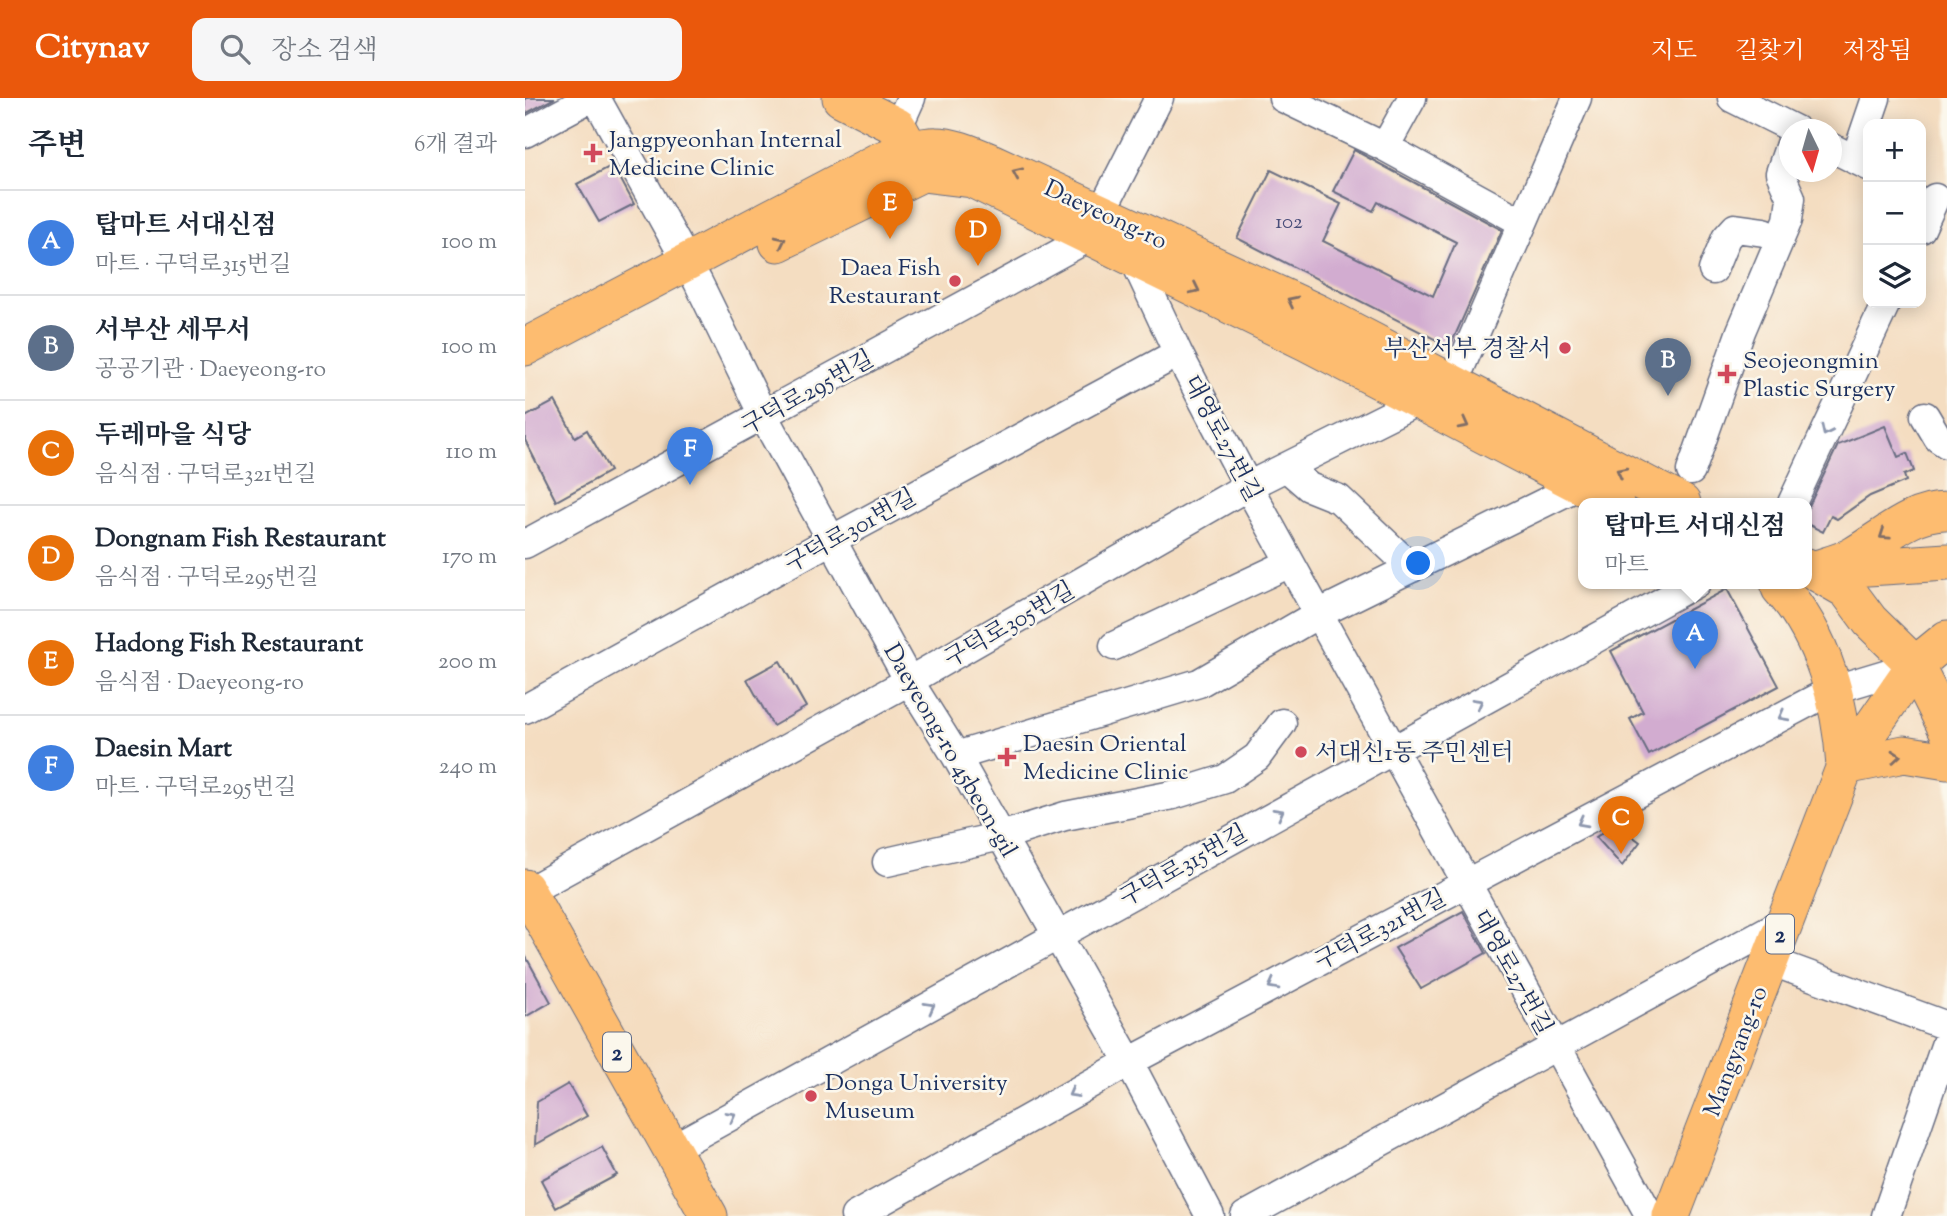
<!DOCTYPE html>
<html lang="ko">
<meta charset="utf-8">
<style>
body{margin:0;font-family:"Sorts Mill Goudy","Noto Serif KR",serif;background:#f6f6f7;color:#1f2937}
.controls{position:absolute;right:21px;top:21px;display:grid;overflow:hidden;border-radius:14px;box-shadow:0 4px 18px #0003}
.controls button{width:63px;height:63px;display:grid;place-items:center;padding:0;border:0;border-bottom:2px solid #e0e1e3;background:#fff;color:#1f2937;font:35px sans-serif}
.compass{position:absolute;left:1254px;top:21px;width:63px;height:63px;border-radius:50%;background:#fff;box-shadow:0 4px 18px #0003;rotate:175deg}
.you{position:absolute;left:894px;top:466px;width:24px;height:24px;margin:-18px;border:5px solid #fff;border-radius:50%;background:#1a73e8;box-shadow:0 0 0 10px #1a73e833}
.badge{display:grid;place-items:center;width:46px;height:46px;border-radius:50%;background:#ea580c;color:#fff;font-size:23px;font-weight:700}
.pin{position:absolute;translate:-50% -58px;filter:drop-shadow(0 2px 4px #0008)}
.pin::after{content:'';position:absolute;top:37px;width:24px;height:21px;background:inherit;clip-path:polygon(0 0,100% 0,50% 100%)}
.popup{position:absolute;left:1053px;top:400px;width:234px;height:91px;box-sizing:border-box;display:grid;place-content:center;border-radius:14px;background:#fff;filter:drop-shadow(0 2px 5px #0005);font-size:23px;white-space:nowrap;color:#747a83}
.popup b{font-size:26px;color:#1f2937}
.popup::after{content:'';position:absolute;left:50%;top:100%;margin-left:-14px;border:14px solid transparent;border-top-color:#fff}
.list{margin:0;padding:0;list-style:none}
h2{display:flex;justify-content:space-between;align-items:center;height:91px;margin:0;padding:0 28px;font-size:30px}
h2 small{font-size:23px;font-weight:400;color:#747a83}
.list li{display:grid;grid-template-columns:46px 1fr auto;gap:21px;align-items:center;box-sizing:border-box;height:105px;padding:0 28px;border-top:2px solid #e0e1e3}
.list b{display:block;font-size:26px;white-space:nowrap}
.list p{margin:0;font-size:23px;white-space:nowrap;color:#747a83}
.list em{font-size:23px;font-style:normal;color:#747a83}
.icon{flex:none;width:38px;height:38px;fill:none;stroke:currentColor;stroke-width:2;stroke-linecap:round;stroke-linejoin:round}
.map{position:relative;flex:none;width:1422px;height:1118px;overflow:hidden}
header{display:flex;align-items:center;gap:42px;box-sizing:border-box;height:98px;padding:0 35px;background:#ea580c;color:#fff}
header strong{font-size:33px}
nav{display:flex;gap:38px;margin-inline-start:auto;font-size:24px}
.search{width:490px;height:63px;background:#f6f6f7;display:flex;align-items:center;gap:18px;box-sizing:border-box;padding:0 24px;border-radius:14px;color:#747a83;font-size:26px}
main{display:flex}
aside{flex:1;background:#fff}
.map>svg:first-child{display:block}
.building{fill:#d2acd0}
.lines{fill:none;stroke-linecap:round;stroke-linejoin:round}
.minor-casing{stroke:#676c81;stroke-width:31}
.major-casing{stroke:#676c81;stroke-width:39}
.minor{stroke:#fff;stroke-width:28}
.major{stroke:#fdbc70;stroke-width:37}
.oneway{stroke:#816e66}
.oneway2{stroke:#8d97ae}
.poi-dot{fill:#d1495b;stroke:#fbf7ec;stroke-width:2.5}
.labels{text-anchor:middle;stroke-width:5;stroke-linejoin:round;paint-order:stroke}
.number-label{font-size:21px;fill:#494e7a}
.shield{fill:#fbf7ec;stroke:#5e6b89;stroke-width:2}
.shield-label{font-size:23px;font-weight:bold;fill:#1b2f5e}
.poi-label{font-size:24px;fill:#1b2f5e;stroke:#fbf7ec;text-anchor:start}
.street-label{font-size:24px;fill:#1b2f5e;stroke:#fbf7ec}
</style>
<header>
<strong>Citynav</strong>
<div class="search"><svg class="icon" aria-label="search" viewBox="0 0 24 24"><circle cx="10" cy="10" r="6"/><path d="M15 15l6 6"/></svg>장소 검색</div>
<nav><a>지도</a><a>길찾기</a><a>저장됨</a></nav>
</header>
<main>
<aside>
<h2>주변<small>6개 결과</small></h2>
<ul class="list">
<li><span class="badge" style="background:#3f7fe0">A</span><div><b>탑마트 서대신점</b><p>마트 · 구덕로315번길</p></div><em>100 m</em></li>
<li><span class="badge" style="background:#5c6f8a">B</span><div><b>서부산 세무서</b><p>공공기관 · Daeyeong-ro</p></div><em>100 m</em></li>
<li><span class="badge" style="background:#e8710a">C</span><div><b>두레마을 식당</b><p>음식점 · 구덕로321번길</p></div><em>110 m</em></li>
<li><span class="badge" style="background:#e8710a">D</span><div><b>Dongnam Fish Restaurant</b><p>음식점 · 구덕로295번길</p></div><em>170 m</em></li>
<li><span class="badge" style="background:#e8710a">E</span><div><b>Hadong Fish Restaurant</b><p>음식점 · Daeyeong-ro</p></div><em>200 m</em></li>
<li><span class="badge" style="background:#3f7fe0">F</span><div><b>Daesin Mart</b><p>마트 · 구덕로295번길</p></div><em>240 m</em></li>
</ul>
</aside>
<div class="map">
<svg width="1422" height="1118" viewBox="0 0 1422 1118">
<rect width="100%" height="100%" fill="#fbf7ec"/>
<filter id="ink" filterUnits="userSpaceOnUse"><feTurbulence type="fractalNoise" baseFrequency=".0143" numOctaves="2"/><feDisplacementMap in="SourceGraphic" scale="14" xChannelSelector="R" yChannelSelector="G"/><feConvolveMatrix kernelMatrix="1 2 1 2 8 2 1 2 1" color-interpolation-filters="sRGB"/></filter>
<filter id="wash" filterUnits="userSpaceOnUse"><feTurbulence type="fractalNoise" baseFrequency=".00686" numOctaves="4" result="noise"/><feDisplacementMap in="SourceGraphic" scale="28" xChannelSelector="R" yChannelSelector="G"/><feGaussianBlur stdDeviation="1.57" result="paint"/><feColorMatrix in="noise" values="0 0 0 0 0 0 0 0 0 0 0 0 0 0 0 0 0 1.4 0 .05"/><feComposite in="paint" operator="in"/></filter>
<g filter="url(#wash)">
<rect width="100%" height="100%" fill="#f4ddc1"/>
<g id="blocks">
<!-- building -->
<path class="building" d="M0 0H30L0 16Z
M829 52 977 132 925 249 712 140 746 72 816 106 798 143 908 198 931 144 853 104 848 113 808 93Z
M88 67 109 106 74 124 52 86Z
M30 303 50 339 62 332 85 373 31 403 0 342V319Z
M1360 328 1373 359 1382 355 1389 373 1379 377 1381 383 1345 398 1312 421 1306 418 1298 434 1282 426V412L1313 347Z
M1202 491 1254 588 1124 657 1105 621 1118 614 1086 553Z
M255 563 281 609 248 628 222 581Z
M1091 726 1115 744 1097 768 1071 739Z
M938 813 961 855 896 891 870 850Z
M0 857 26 904 0 919Z
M43 986 62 1018 10 1047 12 1004Z
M77 1049 92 1077 31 1110 16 1082Z"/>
</g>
</g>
<g filter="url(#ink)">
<use href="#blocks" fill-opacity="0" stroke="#676c81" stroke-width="2"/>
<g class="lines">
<!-- minor casing -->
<g class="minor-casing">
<path id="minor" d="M71 0 173 184 239 319 384 583 431 658 604 964 685 1118
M758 0 860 49 997 124
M1207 0 1271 32
M373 29 386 0
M0 35 65 0
M860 49 887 0
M1307 50 1343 68
M1330 62 1351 0
M1396 131 1410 100
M609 161 653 255 723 388 1125 1118
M1188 172 1201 140 1210 130 1239 134 1255 141
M929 284 1052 0
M1400 318 1413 340 1422 346
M761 369 784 389 814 401 887 470
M1166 373 1216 233 1263 122 1266 100 1255 75 1265 46
M1267 405 1361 205
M0 446 563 140 634 0
M589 548 765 465
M0 611 308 441 653 255
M431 658 674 585 793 516 1055 387
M362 764 476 738 540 718 648 697 700 681 732 659 757 625
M2 794 384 583 723 388 895 302
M1245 863 1422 928
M146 1051 1171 485
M330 1118 604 964 1307 592 1390 567
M720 1118 1260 823
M1361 1118 1422 942"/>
</g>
<!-- major casing -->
<g class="major-casing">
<path id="major" d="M316 0 373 29 397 73
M253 145 397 75 447 81 781 244 1090 405
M0 249 354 63C408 43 414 42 468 65L793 215 1157 405
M1282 469 1322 492 1345 523 1390 567 1422 631
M1311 471 1422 464
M1288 472C1302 467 1317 464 1329 457 1357 441 1387 412 1422 413
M1255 490C1298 537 1316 605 1320 668L1379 656 1422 663
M0 790 184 1118
M1146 1118 1320 668 1390 567 1422 541"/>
</g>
<!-- minor -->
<use href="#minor" class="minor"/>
<!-- major -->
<use href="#major" class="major"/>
</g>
<!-- one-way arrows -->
<defs><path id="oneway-chevron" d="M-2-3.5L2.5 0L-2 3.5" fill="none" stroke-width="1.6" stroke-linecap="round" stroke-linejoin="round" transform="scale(1.75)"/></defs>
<g class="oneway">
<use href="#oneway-chevron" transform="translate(492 75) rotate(-156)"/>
<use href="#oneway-chevron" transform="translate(256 143) rotate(-26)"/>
<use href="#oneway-chevron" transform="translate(670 191) rotate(26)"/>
<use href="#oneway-chevron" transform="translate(767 203) rotate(-154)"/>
<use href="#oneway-chevron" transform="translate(939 326) rotate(28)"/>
<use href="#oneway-chevron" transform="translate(1096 374) rotate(-153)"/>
<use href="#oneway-chevron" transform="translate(1359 437) rotate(146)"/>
<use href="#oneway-chevron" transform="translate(1371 658) rotate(-5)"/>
</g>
<g class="oneway2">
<use href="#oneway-chevron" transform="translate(1301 333) rotate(115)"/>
<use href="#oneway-chevron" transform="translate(953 605) rotate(-29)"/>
<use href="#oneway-chevron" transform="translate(1258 618) rotate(152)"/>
<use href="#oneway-chevron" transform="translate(754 715) rotate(-29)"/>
<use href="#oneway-chevron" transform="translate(1057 724) rotate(152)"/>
<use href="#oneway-chevron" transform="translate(748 887) rotate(152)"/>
<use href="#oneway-chevron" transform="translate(405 909) rotate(-29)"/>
<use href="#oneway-chevron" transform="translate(548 995) rotate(151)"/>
<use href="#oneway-chevron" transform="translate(206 1018) rotate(-29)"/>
</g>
</g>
<!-- markers -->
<g class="poi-dot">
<path d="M64.5 44.5h7v7h7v7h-7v7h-7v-7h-7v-7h7z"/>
<circle cx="430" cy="183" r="7"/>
<circle cx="1040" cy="250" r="7"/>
<path d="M1198.5 265.5h7v7h7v7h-7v7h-7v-7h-7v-7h7z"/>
<circle cx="776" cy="654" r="7"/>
<path d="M478.5 648.5h7v7h7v7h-7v7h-7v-7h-7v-7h7z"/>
<circle cx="286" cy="998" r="7"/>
</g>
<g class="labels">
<!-- number labels -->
<g class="number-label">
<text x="764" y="130">102</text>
</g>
<!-- shield labels -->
<g class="shield">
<rect x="1241" y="816.5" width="28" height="39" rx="5"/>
<rect x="78" y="934.5" width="28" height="39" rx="5"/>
</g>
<g class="shield-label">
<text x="1255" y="844">2</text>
<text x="92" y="962">2</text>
</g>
<!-- poi labels -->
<g class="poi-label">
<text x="84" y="49">Jangpyeonhan Internal<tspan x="84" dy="28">Medicine Clinic</tspan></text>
<text x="416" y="177" text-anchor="end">Daea Fish<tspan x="416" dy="28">Restaurant</tspan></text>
<text x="1026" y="258" text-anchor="end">부산서부 경찰서</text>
<text x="1218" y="270">Seojeongmin<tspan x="1218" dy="28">Plastic Surgery</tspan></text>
<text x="498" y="653">Daesin Oriental<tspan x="498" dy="28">Medicine Clinic</tspan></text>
<text x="790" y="662">서대신1동 주민센터</text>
<text x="300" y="992">Donga University<tspan x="300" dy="28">Museum</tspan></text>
</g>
<!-- street labels -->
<g class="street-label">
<text transform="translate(581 116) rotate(25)" y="8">Daeyeong-ro</text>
<text transform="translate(282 294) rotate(-29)" y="8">구덕로295번길</text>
<text transform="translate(698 340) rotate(62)" y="8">대영로27번길</text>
<text transform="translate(325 432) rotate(-29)" y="8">구덕로301번길</text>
<text transform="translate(484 526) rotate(-30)" y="8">구덕로305번길</text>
<text transform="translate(426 652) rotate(60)" y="8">Daeyeong-ro 45beon-gil</text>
<text transform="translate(658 767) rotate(-29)" y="8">구덕로315번길</text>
<text transform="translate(855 831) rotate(-28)" y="8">구덕로321번길</text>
<text transform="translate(988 874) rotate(61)" y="8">대영로27번길</text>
<text transform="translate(1210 953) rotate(-69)" y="8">Mangyang-ro</text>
</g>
</g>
</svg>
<div class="controls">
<button>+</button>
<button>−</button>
<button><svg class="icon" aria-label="layers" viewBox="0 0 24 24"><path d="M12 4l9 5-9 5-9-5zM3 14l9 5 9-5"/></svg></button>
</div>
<svg class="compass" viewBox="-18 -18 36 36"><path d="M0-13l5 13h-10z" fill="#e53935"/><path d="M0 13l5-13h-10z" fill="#747a83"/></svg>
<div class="you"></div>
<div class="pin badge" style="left:1170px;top:571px;background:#3f7fe0">A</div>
<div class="popup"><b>탑마트 서대신점</b>마트</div>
<div class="pin badge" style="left:1143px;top:298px;background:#5c6f8a">B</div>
<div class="pin badge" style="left:1096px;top:756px;background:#e8710a">C</div>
<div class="pin badge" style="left:453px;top:168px;background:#e8710a">D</div>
<div class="pin badge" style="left:365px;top:141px;background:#e8710a">E</div>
<div class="pin badge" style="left:165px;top:387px;background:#3f7fe0">F</div>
</div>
</main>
